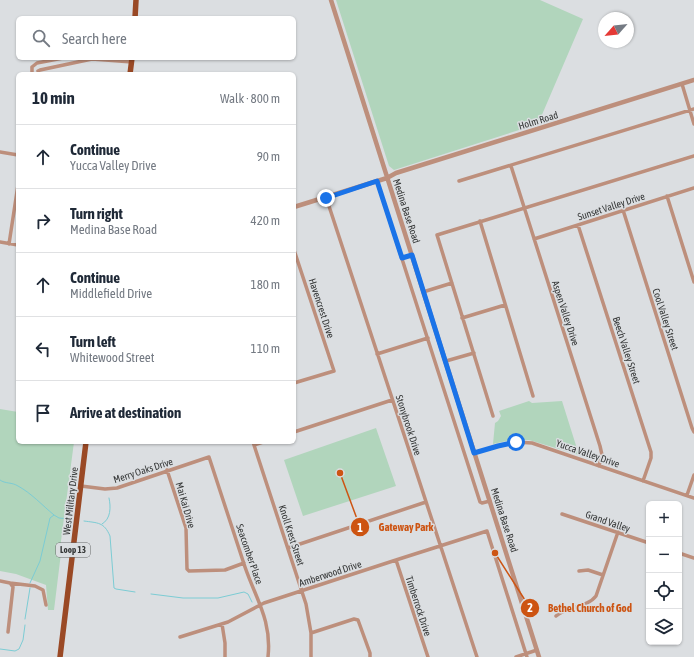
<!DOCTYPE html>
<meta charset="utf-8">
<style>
body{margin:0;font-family:"Asap Condensed",sans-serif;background:#f6f6f7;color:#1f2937}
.controls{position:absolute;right:12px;bottom:12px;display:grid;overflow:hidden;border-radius:6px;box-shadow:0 1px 3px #0004}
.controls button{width:36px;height:36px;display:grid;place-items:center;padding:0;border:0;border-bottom:1px solid #e0e1e3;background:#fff;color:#1f2937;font:20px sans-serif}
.compass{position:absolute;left:598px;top:12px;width:36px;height:36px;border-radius:50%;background:#fff;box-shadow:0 1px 3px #0004;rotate:243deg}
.stop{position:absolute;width:12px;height:12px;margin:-9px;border:3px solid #1a73e8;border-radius:50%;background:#fff}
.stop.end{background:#1a73e8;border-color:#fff;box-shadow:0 1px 4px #0008}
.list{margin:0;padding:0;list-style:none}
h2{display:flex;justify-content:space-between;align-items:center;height:52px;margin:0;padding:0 16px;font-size:17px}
h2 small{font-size:13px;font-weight:400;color:#747a83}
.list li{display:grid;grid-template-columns:26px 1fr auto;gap:12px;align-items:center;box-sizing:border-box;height:64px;padding:0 16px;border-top:1px solid #e0e1e3}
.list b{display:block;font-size:15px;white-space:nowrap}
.list p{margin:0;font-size:13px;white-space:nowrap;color:#747a83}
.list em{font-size:13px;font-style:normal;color:#747a83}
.icon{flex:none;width:22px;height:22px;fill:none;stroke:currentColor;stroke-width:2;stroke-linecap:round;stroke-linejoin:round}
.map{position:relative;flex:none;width:694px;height:657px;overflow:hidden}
.search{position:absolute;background:#fff;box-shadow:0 1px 3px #0004;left:16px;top:16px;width:280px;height:44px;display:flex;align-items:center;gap:10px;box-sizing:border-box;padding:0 14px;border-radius:6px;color:#747a83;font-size:15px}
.panel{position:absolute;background:#fff;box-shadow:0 1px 3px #0004;left:16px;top:72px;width:280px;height:372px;border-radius:6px}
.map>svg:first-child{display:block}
.green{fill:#b1d5bc}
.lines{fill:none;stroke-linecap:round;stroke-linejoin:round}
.stream{stroke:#7cccd4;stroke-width:1}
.minor{stroke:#bd8f7c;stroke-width:3.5}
.tertiary{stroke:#bd8f7c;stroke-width:4.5}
.primary{stroke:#9a4925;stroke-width:5.5}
.route{stroke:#1a73e8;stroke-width:5}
.labels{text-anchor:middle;stroke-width:3;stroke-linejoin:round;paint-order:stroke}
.shield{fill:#dbdee1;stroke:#666869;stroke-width:1}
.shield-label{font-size:9px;font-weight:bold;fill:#343636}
.street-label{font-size:10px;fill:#343636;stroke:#dbdee1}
.leader{fill:none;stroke:#cd5412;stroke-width:1.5}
.callout-dot{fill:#cd5412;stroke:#dbdee1;stroke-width:1.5}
.mark-label{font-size:12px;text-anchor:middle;font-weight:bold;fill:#fff}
.callout-label{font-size:11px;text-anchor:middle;font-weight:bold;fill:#cd5412;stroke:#dbdee1;stroke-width:3;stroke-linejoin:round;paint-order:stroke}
</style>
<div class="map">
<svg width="694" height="657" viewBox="0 0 694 657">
<rect width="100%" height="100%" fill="#dbdee1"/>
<!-- green -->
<path class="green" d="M336 0H540L583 19 538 124 394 170 389 166Z
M529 401 532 403 562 401 579 455 529 440H511L493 444 495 423 498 421 501 416 499 411Z
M0 409 18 412V442H74L61 541V553L54 610H48L46 585 16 574 0 571Z
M376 428 396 486 303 516 284 460Z"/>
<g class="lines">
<!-- stream -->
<path class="stream" d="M0 480C5 484 12 482 18 486 31 493 42 505 54 515L50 518 40 561 30 583
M54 515 59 518 70 519
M84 521C98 523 104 522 110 536L114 588 116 589 135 592
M102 524C111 519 111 507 109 498
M151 594 183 598H218L244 592 248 594 252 602
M25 619 30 588
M0 649 15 651 19 649 23 640 25 625"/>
<!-- minor -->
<path class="minor" d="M32 67 37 63 63 58
M38 71 40 70 92 59 132 62
M32 74V67
M682 84 694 124
M0 152 18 155
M511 166 600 446 602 455 599 466
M377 181 480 502 482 503 490 501
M459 181 694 109
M667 196 694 282
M326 197 477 657
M623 210 692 428 694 432
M480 221 533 396
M578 225 651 452V458L643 481
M534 239 694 188
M0 242 18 245
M9 244 18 185
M294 250 334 371 294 383
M423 292 452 283
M462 318 505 305
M377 354 428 338
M446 361 474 353
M493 416 437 235 694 156
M294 432 392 400
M253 442 306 604 311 633V657
M254 445 263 442
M474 453C494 447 511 441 532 443L694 498
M167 470 186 528 187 569 189 571 225 570 244 563
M81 486 105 489 117 488 209 457C221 493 233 530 245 567 256 599 272 621 268 657
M687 495 694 475
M562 514 649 543
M288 548 426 502
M679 553 694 558
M396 560 428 657
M579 571 588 570 603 575
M0 581 10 583 13 587 8 632
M10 583 35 586 43 590 46 605
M556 616C567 606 587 608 596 596L618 532
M222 624 225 643V657
M311 633 354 619 358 620 370 653V657
M180 637 228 622 264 603 396 560 487 531 527 657
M516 657 537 650"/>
<!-- tertiary -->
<path class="tertiary" d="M331 0 539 657
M294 207 387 178 396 173 694 80"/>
<!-- primary -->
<path class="primary" d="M135 18 136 0
M130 74 132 58
M60 657 86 442"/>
</g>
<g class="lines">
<!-- route -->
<path class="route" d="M326 198 377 181 402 258 412 255 474 453 498 446 516 442"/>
</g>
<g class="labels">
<!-- shield labels -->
<rect class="shield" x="56" y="543" width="34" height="14" rx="3"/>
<g class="shield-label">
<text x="73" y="553">Loop 13</text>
</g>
<!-- street labels -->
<g class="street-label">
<text transform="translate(538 120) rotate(-17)" y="4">Holm Road</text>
<text transform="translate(611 206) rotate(-18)" y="4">Sunset Valley Drive</text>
<text transform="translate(407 211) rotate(72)" y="4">Medina Base Road</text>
<text transform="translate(322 308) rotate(72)" y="4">Havencrest Drive</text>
<text transform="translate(566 313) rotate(72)" y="4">Aspen Valley Drive</text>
<text transform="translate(666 319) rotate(72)" y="4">Cool Valley Street</text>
<text transform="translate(627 350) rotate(72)" y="4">Beech Valley Street</text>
<text transform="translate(409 425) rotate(72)" y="4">Stonybrook Drive</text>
<text transform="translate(588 453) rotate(19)" y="4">Yucca Valley Drive</text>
<text transform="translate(143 470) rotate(-18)" y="4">Merry Oaks Drive</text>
<text transform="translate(70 501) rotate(-83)" y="4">West Military Drive</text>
<text transform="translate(186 505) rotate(74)" y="4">Mai Kai Drive</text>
<text transform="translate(505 520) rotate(72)" y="4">Medina Base Road</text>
<text transform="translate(608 521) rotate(19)" y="4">Grand Valley</text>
<text transform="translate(292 535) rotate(72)" y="4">Knoll Krest Street</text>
<text transform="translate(250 554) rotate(71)" y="4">Seacomber Place</text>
<text transform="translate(330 573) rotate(-18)" y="4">Amberwood Drive</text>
<text transform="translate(419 606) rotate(72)" y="4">Timberrock Drive</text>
</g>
</g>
<!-- callouts -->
<path class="leader" d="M340 473L360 527M495 553L530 608"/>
<g class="callout-dot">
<circle cx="340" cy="473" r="4"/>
<circle cx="495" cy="553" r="4"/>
<circle cx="360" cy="527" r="10"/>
<circle cx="530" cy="608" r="10"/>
</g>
<g class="mark-label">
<text x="360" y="532">1</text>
<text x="530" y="612">2</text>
</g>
<g class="callout-label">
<text x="406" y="531">Gateway Park</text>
<text x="590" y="612">Bethel Church of God</text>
</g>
</svg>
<div class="controls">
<button>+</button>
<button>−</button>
<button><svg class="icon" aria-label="locate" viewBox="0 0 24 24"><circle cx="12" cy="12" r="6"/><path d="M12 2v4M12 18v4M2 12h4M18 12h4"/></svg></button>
<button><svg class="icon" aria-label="layers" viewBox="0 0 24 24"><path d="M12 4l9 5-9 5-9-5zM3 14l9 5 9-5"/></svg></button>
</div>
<svg class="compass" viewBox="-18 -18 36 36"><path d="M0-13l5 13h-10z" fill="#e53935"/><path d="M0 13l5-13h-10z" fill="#747a83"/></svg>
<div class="stop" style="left:516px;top:442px"></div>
<div class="stop end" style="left:326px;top:198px"></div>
<div class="search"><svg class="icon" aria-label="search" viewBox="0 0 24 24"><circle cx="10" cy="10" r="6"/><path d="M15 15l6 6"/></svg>Search here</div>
<section class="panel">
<h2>10 min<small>Walk · 800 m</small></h2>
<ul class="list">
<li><svg class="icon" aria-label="ahead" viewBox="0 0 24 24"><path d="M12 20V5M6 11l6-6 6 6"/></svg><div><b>Continue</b><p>Yucca Valley Drive</p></div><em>90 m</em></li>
<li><svg class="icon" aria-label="right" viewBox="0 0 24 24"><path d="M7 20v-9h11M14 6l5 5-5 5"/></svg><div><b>Turn right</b><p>Medina Base Road</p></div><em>420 m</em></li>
<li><svg class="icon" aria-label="ahead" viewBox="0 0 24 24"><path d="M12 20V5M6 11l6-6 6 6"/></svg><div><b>Continue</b><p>Middlefield Drive</p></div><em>180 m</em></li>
<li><svg class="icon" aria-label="left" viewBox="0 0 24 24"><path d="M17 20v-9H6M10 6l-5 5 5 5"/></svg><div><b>Turn left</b><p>Whitewood Street</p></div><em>110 m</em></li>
<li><svg class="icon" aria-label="arrive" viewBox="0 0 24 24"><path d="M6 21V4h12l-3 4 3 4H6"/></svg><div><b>Arrive at destination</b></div></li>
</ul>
</section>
</div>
